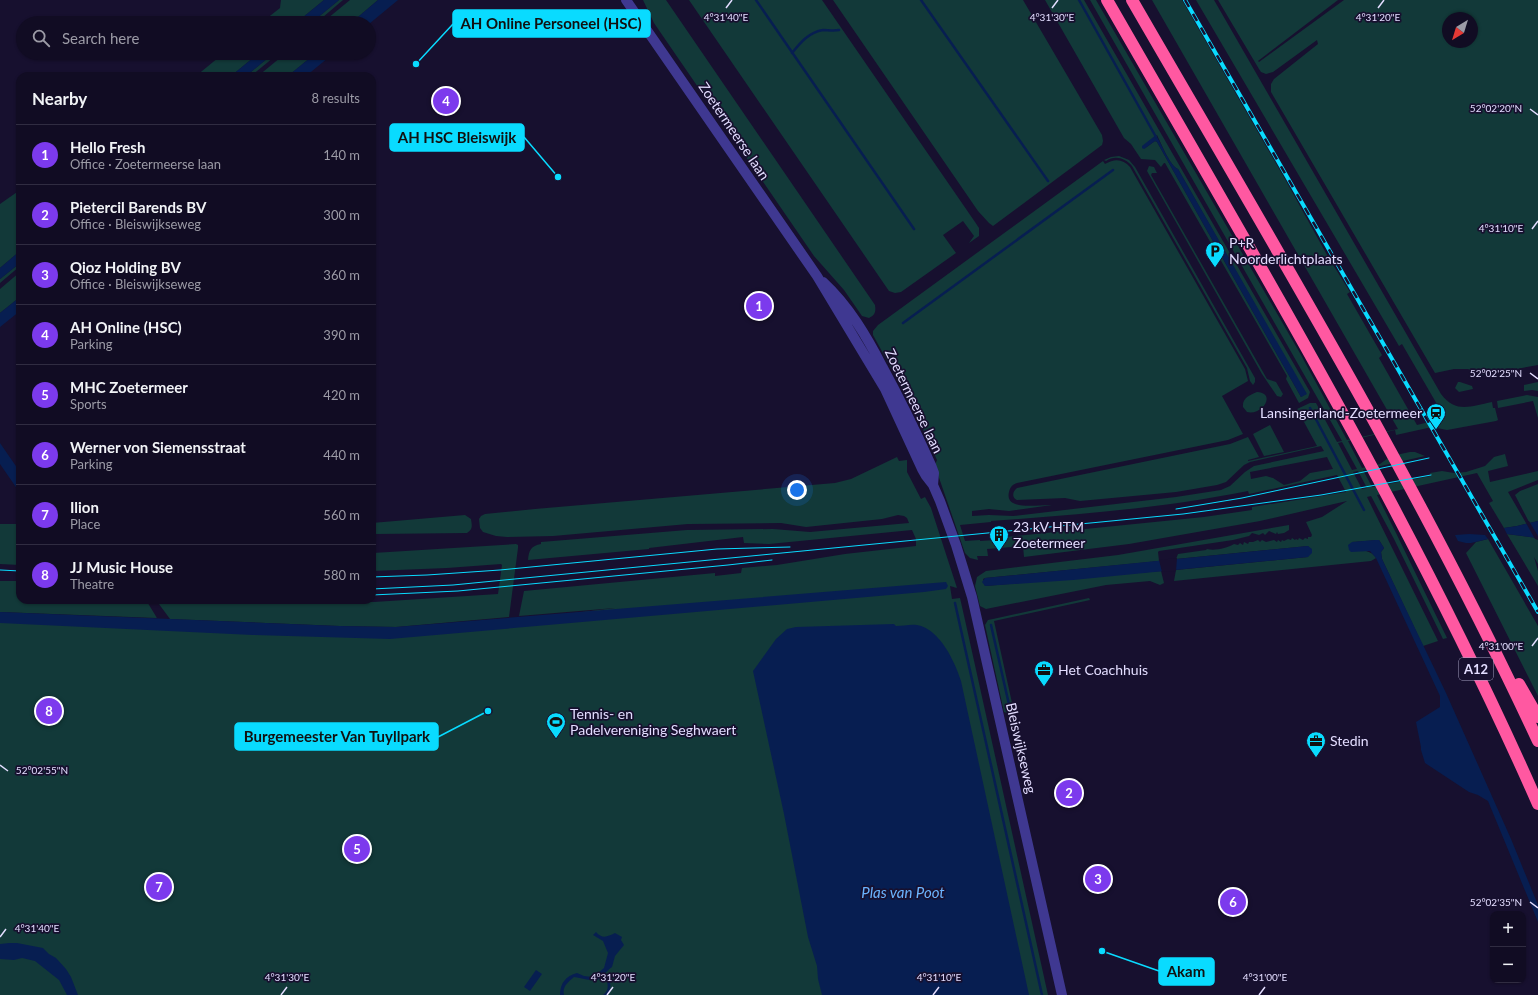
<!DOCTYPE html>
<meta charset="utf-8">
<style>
body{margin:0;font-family:Lato,sans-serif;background:#1e1a30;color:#f1f3f6}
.controls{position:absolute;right:12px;bottom:12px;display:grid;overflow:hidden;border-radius:8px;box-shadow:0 1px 3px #0004}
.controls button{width:36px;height:36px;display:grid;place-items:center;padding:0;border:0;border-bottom:1px solid #302c41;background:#110c23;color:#f1f3f6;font:20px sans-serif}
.compass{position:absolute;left:1442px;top:12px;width:36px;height:36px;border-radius:50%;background:#110c23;box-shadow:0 1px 3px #0004;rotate:218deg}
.you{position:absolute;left:797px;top:490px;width:14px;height:14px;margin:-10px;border:3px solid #fff;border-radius:50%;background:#1a73e8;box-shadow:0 0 0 6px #1a73e833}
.badge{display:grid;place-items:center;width:26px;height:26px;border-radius:50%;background:#7c3aed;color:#fff;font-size:13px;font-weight:700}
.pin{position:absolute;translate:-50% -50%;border:2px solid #fff;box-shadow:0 1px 4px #0006}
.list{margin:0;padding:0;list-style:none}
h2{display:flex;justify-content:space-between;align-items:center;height:52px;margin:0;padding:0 16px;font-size:17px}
h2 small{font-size:13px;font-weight:400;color:#9c9ba6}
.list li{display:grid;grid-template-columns:26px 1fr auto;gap:12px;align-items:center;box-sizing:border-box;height:60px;padding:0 16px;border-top:1px solid #302c41}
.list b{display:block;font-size:15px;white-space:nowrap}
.list p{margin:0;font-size:13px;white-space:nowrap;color:#9c9ba6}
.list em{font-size:13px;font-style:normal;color:#9c9ba6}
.icon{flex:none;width:22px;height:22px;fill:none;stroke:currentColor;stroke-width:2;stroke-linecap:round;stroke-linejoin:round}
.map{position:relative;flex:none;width:1538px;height:995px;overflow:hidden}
.search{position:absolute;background:#110c23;box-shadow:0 1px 3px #0004;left:16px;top:16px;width:360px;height:44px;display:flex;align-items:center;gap:10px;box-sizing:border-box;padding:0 14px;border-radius:22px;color:#9c9ba6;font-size:15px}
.panel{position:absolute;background:#110c23;box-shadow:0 1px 3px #0004;left:16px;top:72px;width:360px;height:532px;border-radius:12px}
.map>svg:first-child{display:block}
.green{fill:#123939;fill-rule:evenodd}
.water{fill:#071e51}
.pier{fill:#17102f}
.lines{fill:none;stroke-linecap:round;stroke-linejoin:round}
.stream{stroke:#071e51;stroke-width:2.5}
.tertiary{stroke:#3f3891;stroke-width:10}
.motorway{stroke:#ff58a1;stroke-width:12}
.tram{stroke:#09dbff;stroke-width:1}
.rail-casing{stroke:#09dbff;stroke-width:4}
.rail{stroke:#17102f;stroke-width:2.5;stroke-dasharray:8;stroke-linecap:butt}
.ticks{fill:none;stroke:#e3ddff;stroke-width:1.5}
.labels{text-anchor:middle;stroke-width:3.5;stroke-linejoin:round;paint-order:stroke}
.shield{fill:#17102f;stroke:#a6a0c1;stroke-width:1}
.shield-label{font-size:13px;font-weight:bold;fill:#e3ddff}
.street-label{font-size:14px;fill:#e3ddff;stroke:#17102f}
.poi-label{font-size:14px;fill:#e3ddff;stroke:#17102f;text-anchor:start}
.water-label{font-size:15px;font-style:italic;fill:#6bb4ff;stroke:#17102f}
.ticks-label{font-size:10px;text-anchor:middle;fill:#e3ddff;stroke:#17102f;stroke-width:3.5;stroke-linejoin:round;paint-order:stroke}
.leader{fill:none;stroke:#09dbff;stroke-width:1.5}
.callout-dot{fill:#09dbff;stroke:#17102f;stroke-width:1.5}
.callout{fill:#09dbff;stroke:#09dbff;stroke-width:1.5}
.callout-label{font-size:15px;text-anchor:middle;font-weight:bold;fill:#111}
</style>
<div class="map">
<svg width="1538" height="995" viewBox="0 0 1538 995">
<rect width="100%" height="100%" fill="#17102f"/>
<!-- green -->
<path class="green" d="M281 0H324L296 23H261L280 8Z
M339 0H343L316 23H311Z
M350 0H378L351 23H322Z
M643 0H666L875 305C876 312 875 315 869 318L862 316 844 290 814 256 654 23Z
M689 0H822L975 222 979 228V236L969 243 974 236 963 221 943 235 956 253 901 292 895 293 889 291Z
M833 0H1023L1102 135 1103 141 1102 145 993 226 989 223 978 211Z
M1045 0H1084L1310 392 1308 398 1299 403 1286 379 1287 376 1165 163H1164L1161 167 1155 160 1141 159 1131 144 1124 138ZM1157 135C1161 143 1170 166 1178 169L1306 394 1301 397 1157 142 1155 141 1144 149Z
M1090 0H1096L1301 355 1347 440 1398 429 1152 0H1182L1285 179 1327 255 1350 292 1347 294 1382 355 1379 358 1417 425 1445 418 1402 344 1399 346 1196 0H1214L1441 394C1456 414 1471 406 1492 402L1493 408H1495L1498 420 1496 421 1447 430 1432 427 1396 435 1395 430 1348 441 1362 468 1380 464 1391 456 1410 452H1415L1425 456 1363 470 1372 487 1431 476 1430 473 1442 471 1454 473 1466 472 1485 466 1494 457 1505 454 1508 466 1488 471 1490 482 1538 471V480L1508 492 1526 523 1529 522 1515 495 1520 491 1538 484V521L1517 526 1504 528 1489 503 1493 501 1477 473 1377 495 1396 533 1447 638 1443 639 1394 539 1371 496 1367 497 1438 641 1423 646 1382 559 1381 552 1384 548 1379 540 1352 542C1356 545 1360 549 1364 550 1370 553 1372 552 1376 558L1371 561 1174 581 1176 570 1308 557 1310 549 1308 546 1176 559 1178 554 1206 550 1207 549C1215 551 1227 548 1234 544L1238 545 1240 543 1243 545 1244 542 1248 544 1249 542H1253L1258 540 1260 542 1262 540 1266 542 1274 540 1277 542 1278 540 1281 542 1282 540 1284 541 1288 539 1291 540 1292 538 1295 540 1296 539 1298 540 1299 538 1303 540 1305 538 1308 539V537H1311L1312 535 1306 522 1322 517 1347 501 1260 521 1129 544 1024 557 1023 546 987 549 988 556H977L978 560 970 558 965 553 936 469 935 465 937 460 913 408 873 335V331L878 325 1103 161 1105 164C1115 158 1123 159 1130 167L1245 369 1248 381 1222 396 1243 434 1228 440 1017 483C1013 484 1010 487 1009 492 1004 512 1041 504 1052 505L1009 511 989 509 972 511V516L989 515 1013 516 1176 497 1221 490 1230 486 1245 472 1254 466 1324 451 1321 446 1250 462 1244 465 1226 482 1217 485 1176 492 1080 501 1065 498 1017 500C1011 497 1013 491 1017 488L1230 444 1248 437 1259 457 1248 460V461L1317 446 1297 409 1310 403H1316L1337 442 1342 441ZM1342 442 1357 469 1352 470 1338 443ZM1327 457 1333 469 1310 473 1300 481 1284 485 1273 478 1266 476 1251 479 1250 472ZM1358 471 1367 488 1362 489 1353 472ZM1337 475 1346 492 1252 507V510L1204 517 996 538V540L980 541V540L965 541 960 525 991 522V521C1075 515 1164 508 1248 491L1249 494Z
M1218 0H1338L1258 61 1259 62 1344 0H1538V365L1484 375 1468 369H1454L1435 373 1271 92V84L1274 79 1318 44 1317 40 1273 72 1266 74 1261 72 1259 69ZM1448 18H1472V42H1448Z
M224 53H259L231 76H196Z
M274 53H279L251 76H246Z
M286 53H316L288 76H258Z
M1119 156 1129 160 1135 167 1255 378V382L1253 385 1250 381 1247 368 1132 166C1125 158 1115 155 1106 161L1104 160 1111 157Z
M1149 166 1154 167 1157 173H1152L1151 175 1267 379 1276 382 1283 394 1281 397 1277 396 1262 374 1147 171Z
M20 190V251L0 268V204Z
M20 263V266L0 283V279Z
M20 272V297L0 313V289Z
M1458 382H1460L1472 386 1473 389 1459 392 1455 388Z
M1538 382V391L1532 390 1524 391V385Z
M1257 392C1277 393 1262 416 1247 412L1243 407C1242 398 1250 395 1257 392Z
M1527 395 1538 397V418L1533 401 1498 408 1497 401Z
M1270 425 1284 452 1264 456 1253 434Z
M897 457 899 461 907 460V472L921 499 925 497 931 508 957 588 950 586 952 599 960 598 965 620 1048 995H0V620L392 635 615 608 519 616 524 591 715 573V576L741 573 742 568 777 565 845 554 916 546V539L912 530 769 544 744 543 743 537 649 548V549L528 560C529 550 531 546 541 544V542L687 530 773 529 810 532 909 523 907 518 904 516 898 515 882 519 806 527 781 523 688 524 553 536 507 537 496 536 483 532 480 528 479 519 481 516 485 514 535 509 835 483 851 479Z
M465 515 471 519C472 526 473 529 467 533L374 534 373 553 516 544 518 545V548L509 617 396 627 339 626 170 619 156 600H321L374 602 498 594 502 565 501 564 447 568 372 571V523Z
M0 524H20V565L0 564Z
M1289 525V530L1284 533 1278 534 1277 532 1276 534 1269 531 1265 535 1263 533 1259 535 1252 533 1249 536 1233 540 1159 551 1158 552 1159 561 985 578 983 579 985 586 1161 571 1164 583 1160 585 1150 581 1106 585 986 609 980 606 975 586 977 577 986 571 1118 555Z
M1507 534 1538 538V564L1534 557 1538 571V586Z
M1488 539 1538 626V696L1466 553 1476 542Z
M0 581H20V600H146L157 618 0 612Z
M1089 598 1090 600 994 621 1014 712 1010 714 1004 712 985 625 988 620 993 619Z"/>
<!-- water -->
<path class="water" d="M324 0H339L311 23H296Z
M378 0H398L369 24 351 23Z
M259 53H274L246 76H231Z
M316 53H334L306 76H288Z
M1156 135C1161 143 1170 166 1178 169L1307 394 1301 397 1157 142 1155 141 1144 149 1142 148V146Z
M20 251V263L0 279V268Z
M20 297V311L0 327V313Z
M0 443 20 472V493L0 464Z
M1538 521V538L1507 534 1504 528 1517 526Z
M1469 534 1485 535 1488 539 1471 543H1466L1458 541 1455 535Z
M1375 540H1379L1384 548 1381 552 1382 559 1446 693 1511 839 1538 905V922L1488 801 1478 795 1469 792 1425 763 1421 750V747L1416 722 1440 707V696L1376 558 1370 551 1351 552 1349 550 1348 545 1352 542Z
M1308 546 1312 549V553L1308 557 1073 580 985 586 982 582 985 578Z
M946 582 948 586 946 589 924 592 390 639 253 635 0 623V612L339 626 396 627Z
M894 624 896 626C903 626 910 624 917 625 940 629 955 662 961 681L1029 995H822L818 979 817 966 808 937 784 814 753 671 776 639 787 629 796 627Z
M596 932C602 939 607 937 615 933L622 937 621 940 624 945 615 956 612 967C608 970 606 972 603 976 596 984 583 978 574 977 568 982 562 987 564 995H560C560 983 566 976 577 973L584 976 593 977 604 968 608 953 603 941 593 935Z
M9 943H17L43 948 49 954 56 958 66 969 71 977 78 995H67L59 980 35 961 22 958 14 960 0 959V944Z
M536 970 542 974 530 991 524 987Z
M607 974C610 981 613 988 607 995H603C610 989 608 984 605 977Z"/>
<!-- pier -->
<path class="pier" d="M1529 521 1538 536V540L1535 539 1526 523Z
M1177 558 1176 571 1162 572 1159 560Z"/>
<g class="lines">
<!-- stream -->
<path class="stream" d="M756 0 914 229
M921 0 1048 181
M1079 0 1156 137
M792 53C800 43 809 32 823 30 828 30 833 31 839 30
M903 323 1113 170
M1310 408 1364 510
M955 603 1042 995
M991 625 1010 709"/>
<!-- tertiary -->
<path class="tertiary" d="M626 0 817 276 885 389 922 469 926 476 933 485 940 501 956 545 972 597 1062 995
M823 282C849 306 867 337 883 368 900 399 916 432 931 465L934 473 933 485"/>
<!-- motorway -->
<path class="motorway" d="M1107 0C1149 72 1191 146 1233 219 1343 410 1449 602 1538 804
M1132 0C1273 244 1419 485 1538 741
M1519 684 1538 717"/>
<!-- tram -->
<path class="tram" d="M1176 509 1242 498 1429 458
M0 570 20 571
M372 577 427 575 500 570 717 549 790 547
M372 589 453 585 1183 514 1321 495 1431 475
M372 595 458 591 728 565 772 560"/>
<!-- rail casing -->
<g class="rail-casing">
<path id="rail" d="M1185 0 1538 612"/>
</g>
<!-- rail -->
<use href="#rail" class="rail"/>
</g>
<!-- ticks -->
<path class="ticks" d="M726 8 732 0M1052 8 1058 0M1378 8 1384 0M1530 109 1538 115M1532 229 1538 221M1530 373 1538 379M1532 646 1538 638M0 765 8 771M1530 902 1538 908M0 937 6 929M281 995 287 987M607 995 613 987M933 995 939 987M1259 995 1265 987"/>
<!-- icons -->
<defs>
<g id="parking-pin" transform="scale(1)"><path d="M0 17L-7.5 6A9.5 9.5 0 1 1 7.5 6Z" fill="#09dbff" stroke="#17102f"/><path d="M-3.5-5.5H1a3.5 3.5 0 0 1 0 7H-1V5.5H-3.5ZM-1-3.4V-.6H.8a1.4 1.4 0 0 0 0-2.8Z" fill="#111"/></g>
<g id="station-pin" transform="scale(1)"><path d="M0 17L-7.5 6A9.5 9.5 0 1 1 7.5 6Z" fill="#09dbff" stroke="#17102f"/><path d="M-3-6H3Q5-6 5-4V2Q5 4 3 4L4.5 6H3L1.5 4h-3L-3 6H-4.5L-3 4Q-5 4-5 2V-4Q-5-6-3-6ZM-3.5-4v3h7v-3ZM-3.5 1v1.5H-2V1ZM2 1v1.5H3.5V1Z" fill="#111"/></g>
<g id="building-pin" transform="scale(1)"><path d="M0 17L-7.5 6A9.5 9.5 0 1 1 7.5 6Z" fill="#09dbff" stroke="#17102f"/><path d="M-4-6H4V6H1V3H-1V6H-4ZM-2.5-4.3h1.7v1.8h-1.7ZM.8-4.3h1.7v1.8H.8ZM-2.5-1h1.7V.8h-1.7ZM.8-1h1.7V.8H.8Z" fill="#111"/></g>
<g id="office-pin" transform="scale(1)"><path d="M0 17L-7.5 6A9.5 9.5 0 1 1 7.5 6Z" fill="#09dbff" stroke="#17102f"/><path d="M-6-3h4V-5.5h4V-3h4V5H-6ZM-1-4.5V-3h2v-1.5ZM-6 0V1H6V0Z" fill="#111"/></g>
<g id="stadium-pin" transform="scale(1)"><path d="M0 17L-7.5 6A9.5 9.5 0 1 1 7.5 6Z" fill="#09dbff" stroke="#17102f"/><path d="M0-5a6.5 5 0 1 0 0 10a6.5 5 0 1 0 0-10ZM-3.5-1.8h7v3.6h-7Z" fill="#111"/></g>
</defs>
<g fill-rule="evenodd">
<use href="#parking-pin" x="1215" y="251"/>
<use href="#station-pin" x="1436" y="413"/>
<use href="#building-pin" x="999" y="535"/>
<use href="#office-pin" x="1044" y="670"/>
<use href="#stadium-pin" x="556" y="722"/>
<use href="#office-pin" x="1316" y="741"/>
</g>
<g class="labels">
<!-- shield labels -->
<rect class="shield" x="1459" y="658" width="34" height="22" rx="3"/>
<g class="shield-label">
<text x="1476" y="674">A12</text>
</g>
<!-- street labels -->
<g class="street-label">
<text transform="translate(734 131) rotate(56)" y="5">Zoetermeerse laan</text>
<text transform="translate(914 401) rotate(64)" y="5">Zoetermeerse laan</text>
<text transform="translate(1021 748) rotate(77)" y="5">Bleiswijkseweg</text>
</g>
<!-- poi labels -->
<g class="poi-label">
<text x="1229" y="248">P+R<tspan x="1229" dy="16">Noorderlichtplaats</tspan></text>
<text x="1422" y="418" text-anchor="end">Lansingerland-Zoetermeer</text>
<text x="1013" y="532">23 kV HTM<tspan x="1013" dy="16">Zoetermeer</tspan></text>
<text x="1058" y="675">Het Coachhuis</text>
<text x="570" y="719">Tennis- en<tspan x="570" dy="16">Padelvereniging Seghwaert</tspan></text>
<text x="1330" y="746">Stedin</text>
</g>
<!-- water labels -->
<g class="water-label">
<text x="903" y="898">Plas van Poot</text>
</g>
</g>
<g class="ticks-label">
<text x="1052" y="21">4°31'30"E</text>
<text x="1378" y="21">4°31'20"E</text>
<text x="726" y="21">4°31'40"E</text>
<text x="1496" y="112">52°02'20"N</text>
<text x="1501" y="232">4°31'10"E</text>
<text x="1496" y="377">52°02'25"N</text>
<text x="1501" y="650">4°31'00"E</text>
<text x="42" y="774">52°02'55"N</text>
<text x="1496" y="906">52°02'35"N</text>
<text x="37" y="932">4°31'40"E</text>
<text x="287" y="981">4°31'30"E</text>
<text x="613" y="981">4°31'20"E</text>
<text x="939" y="981">4°31'10"E</text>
<text x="1265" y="981">4°31'00"E</text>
</g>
<!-- callouts -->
<path class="leader" d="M416 64L453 24M558 177L524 137M488 711L438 737M1102 951L1159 971"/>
<g class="callout-dot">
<circle cx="416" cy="64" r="4"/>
<circle cx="558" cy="177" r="4"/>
<circle cx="488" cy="711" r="4"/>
<circle cx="1102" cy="951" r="4"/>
</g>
<g class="callout">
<rect x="453" y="10" width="197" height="27" rx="4"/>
<rect x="390" y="124" width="134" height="27" rx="4"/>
<rect x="235" y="723" width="203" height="27" rx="4"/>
<rect x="1159" y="958" width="55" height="27" rx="4"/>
</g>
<g class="callout-label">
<text x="551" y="29">AH Online Personeel (HSC)</text>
<text x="457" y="143">AH HSC Bleiswijk</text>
<text x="337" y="742">Burgemeester Van Tuyllpark</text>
<text x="1186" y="977">Akam</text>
</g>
</svg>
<div class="controls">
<button>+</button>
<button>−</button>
</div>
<svg class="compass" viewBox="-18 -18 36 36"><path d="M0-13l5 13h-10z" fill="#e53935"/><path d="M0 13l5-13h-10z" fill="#9c9ba6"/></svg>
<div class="you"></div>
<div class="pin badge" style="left:759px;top:306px">1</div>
<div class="pin badge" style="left:1069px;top:793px">2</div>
<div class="pin badge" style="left:1098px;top:879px">3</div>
<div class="pin badge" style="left:446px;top:101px">4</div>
<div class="pin badge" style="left:357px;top:849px">5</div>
<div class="pin badge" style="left:1233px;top:902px">6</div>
<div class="pin badge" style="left:159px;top:887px">7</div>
<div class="pin badge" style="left:49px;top:711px">8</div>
<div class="search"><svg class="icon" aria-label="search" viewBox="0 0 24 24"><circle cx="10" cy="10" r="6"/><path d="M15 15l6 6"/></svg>Search here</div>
<section class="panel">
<h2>Nearby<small>8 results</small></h2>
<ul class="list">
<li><span class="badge">1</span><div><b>Hello Fresh</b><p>Office · Zoetermeerse laan</p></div><em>140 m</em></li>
<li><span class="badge">2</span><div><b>Pietercil Barends BV</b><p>Office · Bleiswijkseweg</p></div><em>300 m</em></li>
<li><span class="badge">3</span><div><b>Qioz Holding BV</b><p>Office · Bleiswijkseweg</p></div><em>360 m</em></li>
<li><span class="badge">4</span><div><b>AH Online (HSC)</b><p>Parking</p></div><em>390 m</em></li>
<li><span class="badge">5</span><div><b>MHC Zoetermeer</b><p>Sports</p></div><em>420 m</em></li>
<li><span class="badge">6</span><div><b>Werner von Siemensstraat</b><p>Parking</p></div><em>440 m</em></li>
<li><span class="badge">7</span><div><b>Ilion</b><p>Place</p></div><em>560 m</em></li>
<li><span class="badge">8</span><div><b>JJ Music House</b><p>Theatre</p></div><em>580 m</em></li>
</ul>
</section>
</div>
